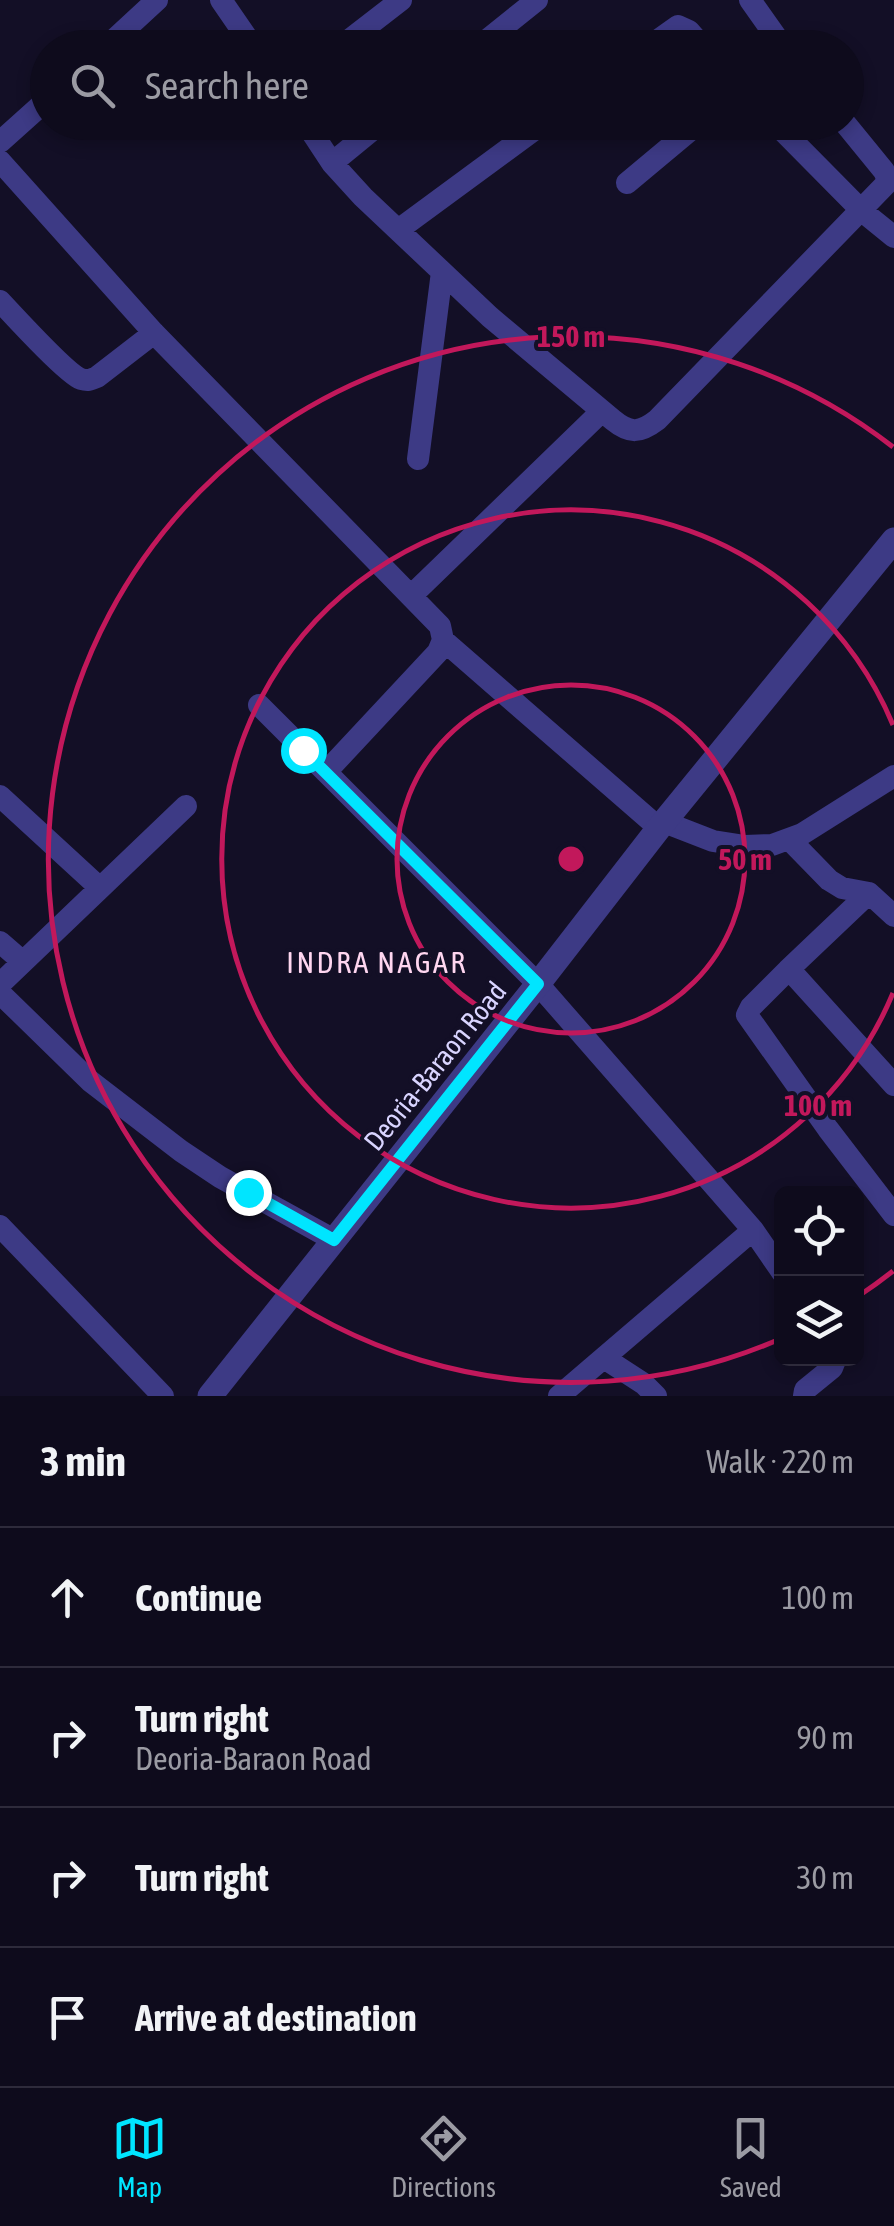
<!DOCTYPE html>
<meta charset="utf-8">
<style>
body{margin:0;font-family:"Asap Condensed",sans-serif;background:#1c1929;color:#f1f3f6}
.controls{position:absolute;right:30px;bottom:30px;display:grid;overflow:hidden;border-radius:15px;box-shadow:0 5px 15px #0003}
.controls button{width:90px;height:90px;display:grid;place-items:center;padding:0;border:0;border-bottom:2px solid #2e2b3b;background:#0e0b1c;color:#f1f3f6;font:50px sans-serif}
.stop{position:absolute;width:30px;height:30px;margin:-22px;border:8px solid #00e5ff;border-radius:50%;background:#fff}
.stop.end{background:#00e5ff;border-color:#fff;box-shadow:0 2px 10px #0008}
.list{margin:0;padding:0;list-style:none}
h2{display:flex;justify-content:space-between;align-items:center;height:130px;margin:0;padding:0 40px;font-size:42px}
h2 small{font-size:32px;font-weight:400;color:#9b9ba3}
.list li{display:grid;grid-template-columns:65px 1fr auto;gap:30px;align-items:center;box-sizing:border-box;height:140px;padding:0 40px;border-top:2px solid #2e2b3b}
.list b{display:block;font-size:38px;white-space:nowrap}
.list p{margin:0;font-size:32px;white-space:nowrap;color:#9b9ba3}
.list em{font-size:32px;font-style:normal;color:#9b9ba3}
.icon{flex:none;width:55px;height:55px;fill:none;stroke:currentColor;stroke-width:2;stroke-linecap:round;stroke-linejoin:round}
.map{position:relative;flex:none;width:894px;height:1396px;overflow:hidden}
.search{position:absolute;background:#0e0b1c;box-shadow:0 5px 15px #0003;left:30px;right:30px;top:30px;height:110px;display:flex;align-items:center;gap:25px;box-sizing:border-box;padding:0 35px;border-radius:55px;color:#9b9ba3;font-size:38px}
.sheet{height:690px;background:#0e0b1c}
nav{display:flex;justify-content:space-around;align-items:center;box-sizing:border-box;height:140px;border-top:2px solid #2e2b3b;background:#0e0b1c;font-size:28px;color:#9b9ba3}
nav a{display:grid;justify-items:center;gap:5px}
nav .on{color:#00e5ff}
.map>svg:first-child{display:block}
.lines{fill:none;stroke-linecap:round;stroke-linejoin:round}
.minor{stroke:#3d3a85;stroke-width:22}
.tertiary{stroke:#3d3a85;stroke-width:25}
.route{stroke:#00e5ff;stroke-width:12}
.ring{fill:none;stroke:#c2185b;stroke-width:5}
.labels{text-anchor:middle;stroke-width:8;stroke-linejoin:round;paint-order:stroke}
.street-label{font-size:28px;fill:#d9d4ff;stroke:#130f26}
.neighbourhood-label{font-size:30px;letter-spacing:2.5px;fill:#ffd6f0;stroke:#130f26}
.centre{fill:#c2185b;stroke:#130f26;stroke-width:5}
.ring-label{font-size:30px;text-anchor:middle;font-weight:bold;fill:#c2185b;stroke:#130f26;stroke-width:8;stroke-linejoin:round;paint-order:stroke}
</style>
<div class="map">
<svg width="894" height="1396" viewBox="0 0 894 1396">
<rect width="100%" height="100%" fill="#130f26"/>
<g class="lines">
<!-- minor -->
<path class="minor" d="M221 0 254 48
M750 0 784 48
M105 48 157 0
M339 48 401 0
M477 48 537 0
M647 48 678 26 689 31 704 48
M305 122 332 163 363 197 490 317 613 420C630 434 640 433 657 420L886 184 887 178 884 171 844 122
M774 122 862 211 894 237
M0 142 48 99
M0 161 154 333 440 626 443 640 438 652 326 772
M332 163 382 122
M627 183 700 122
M398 230 545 122
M0 301C14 316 67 374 81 379 88 381 90 380 97 377L154 333
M418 459 442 272
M412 595 602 411
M443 640 659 828
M259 705 538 984 753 1230 782 1272
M0 796 100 888
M664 822 713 841 745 846 772 845 802 834 894 776
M790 840 829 880 842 888 869 893 894 916
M869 893 789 969 751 1007 747 1015 828 1129 894 1215
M0 942 23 962
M789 969 894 1085
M0 984 186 806
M0 993 90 1081 181 1151 220 1177 334 1240
M0 1226 163 1396
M604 1358 644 1384 656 1396
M559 1396 753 1230
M804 1396 805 1390 832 1368 836 1358"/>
<!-- tertiary -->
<path class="tertiary" d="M210 1396 538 984 659 828 894 540"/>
</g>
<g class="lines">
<!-- route -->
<path class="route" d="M248 1192 334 1240 538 984 303 750"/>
</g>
<!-- distance rings -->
<g class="ring">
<circle cx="571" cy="859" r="174"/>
<path d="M893 993A349 349 0 1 1 893 725"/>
<path d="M893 1271A523 523 0 0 1 860 1295M780 1339A523 523 0 1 1 893 447"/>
</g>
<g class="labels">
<!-- street labels -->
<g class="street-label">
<text transform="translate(435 1066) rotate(-51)" y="10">Deoria-Baraon Road</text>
</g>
<!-- neighbourhood labels -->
<g class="neighbourhood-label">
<text x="377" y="973">INDRA NAGAR</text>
</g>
</g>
<circle cx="571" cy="859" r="15" class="centre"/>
<g class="ring-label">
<text x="571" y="347">150 m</text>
<text x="745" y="870">50 m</text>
<text x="818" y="1116">100 m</text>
</g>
</svg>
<div class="controls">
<button><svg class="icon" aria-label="locate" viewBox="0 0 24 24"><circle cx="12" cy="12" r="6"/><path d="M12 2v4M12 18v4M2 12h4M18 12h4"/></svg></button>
<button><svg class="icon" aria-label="layers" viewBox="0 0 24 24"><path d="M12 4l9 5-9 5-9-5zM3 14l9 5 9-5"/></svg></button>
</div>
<div class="stop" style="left:303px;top:750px"></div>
<div class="stop end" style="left:248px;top:1192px"></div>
<div class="search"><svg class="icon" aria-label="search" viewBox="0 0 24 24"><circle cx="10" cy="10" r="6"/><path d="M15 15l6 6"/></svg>Search here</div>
</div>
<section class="sheet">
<h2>3 min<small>Walk · 220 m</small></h2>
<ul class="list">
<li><svg class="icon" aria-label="ahead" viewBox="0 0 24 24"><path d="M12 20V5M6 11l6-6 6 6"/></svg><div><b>Continue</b></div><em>100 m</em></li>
<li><svg class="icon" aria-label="right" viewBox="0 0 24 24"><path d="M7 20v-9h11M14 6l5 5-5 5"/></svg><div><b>Turn right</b><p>Deoria-Baraon Road</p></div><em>90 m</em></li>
<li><svg class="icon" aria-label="right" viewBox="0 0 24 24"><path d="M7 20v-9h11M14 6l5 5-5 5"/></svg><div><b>Turn right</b></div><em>30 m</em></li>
<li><svg class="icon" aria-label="arrive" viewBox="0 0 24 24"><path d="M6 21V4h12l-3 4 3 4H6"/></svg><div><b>Arrive at destination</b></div></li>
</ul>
</section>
<nav>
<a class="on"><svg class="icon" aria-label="map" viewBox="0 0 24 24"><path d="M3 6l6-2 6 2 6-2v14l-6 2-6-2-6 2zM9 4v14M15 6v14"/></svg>Map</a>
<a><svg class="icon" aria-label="directions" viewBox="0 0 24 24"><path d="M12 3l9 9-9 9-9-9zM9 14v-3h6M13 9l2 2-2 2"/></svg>Directions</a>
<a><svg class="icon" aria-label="saved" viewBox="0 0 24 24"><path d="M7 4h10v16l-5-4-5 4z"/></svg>Saved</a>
</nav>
